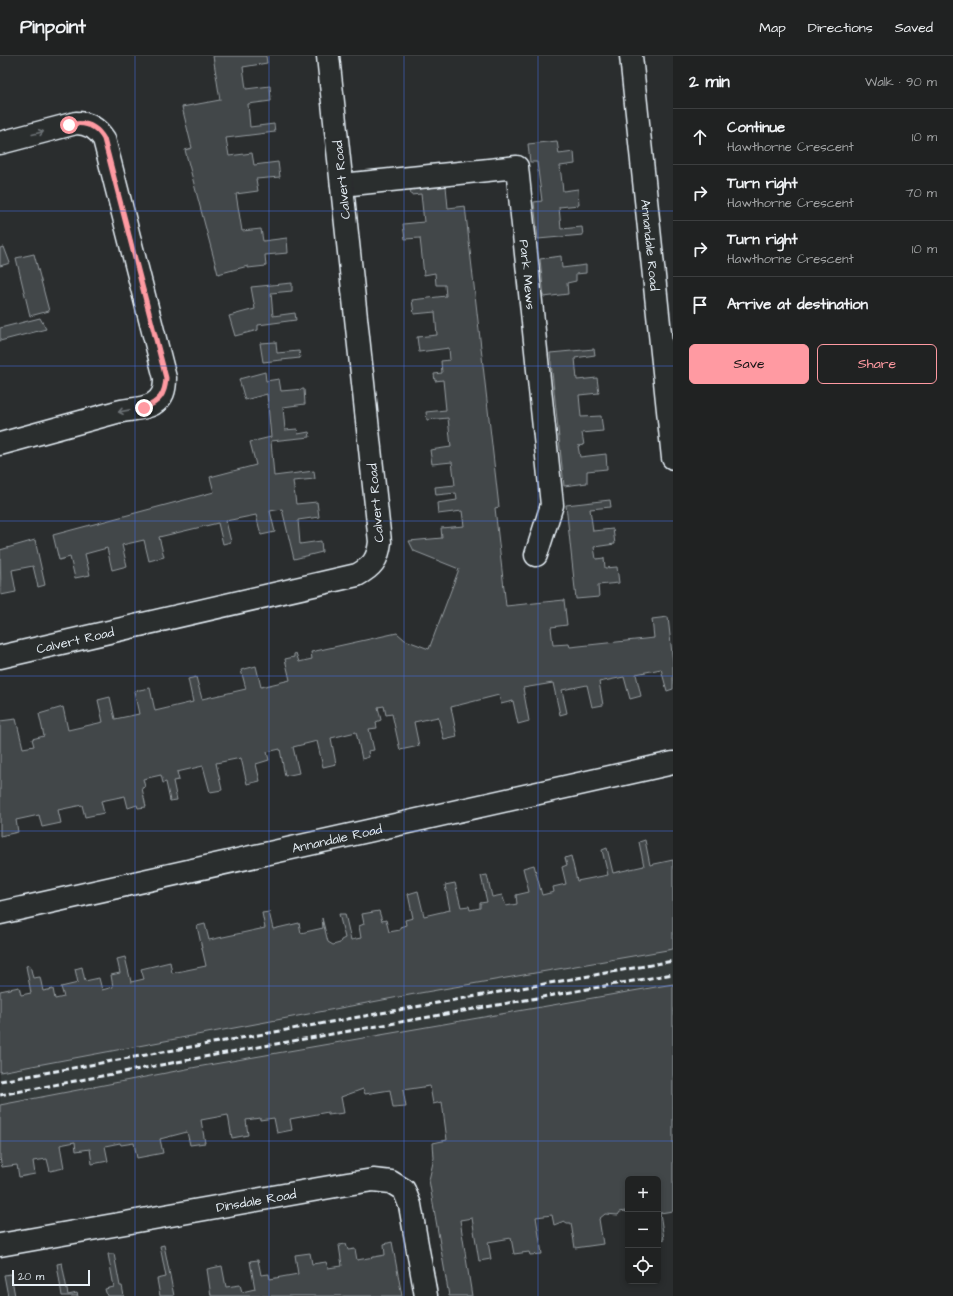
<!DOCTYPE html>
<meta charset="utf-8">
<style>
body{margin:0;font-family:"Architects Daughter",sans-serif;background:#282a2a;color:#f1f3f6}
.controls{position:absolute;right:12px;bottom:12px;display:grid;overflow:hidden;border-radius:6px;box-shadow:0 2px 6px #0003}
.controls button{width:36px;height:36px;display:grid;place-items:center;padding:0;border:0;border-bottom:1px solid #3d3f40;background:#202222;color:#f1f3f6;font:20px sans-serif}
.scale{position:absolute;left:12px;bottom:10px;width:78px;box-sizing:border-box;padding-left:4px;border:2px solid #e8f1f8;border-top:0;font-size:11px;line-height:14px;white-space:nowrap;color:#e8f1f8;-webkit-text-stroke:3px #2a2d2e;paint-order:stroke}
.stop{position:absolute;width:12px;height:12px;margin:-9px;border:3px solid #ff9aa2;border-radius:50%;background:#fff}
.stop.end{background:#ff9aa2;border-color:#fff;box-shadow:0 1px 4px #0008}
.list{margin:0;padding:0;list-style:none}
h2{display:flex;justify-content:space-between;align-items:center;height:52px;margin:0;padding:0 16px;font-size:17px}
h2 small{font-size:13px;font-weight:400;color:#a2a4a5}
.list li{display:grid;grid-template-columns:26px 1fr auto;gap:12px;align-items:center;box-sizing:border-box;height:56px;padding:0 16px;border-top:1px solid #3d3f40}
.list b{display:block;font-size:15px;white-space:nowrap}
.list p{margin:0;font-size:13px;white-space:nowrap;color:#a2a4a5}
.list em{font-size:13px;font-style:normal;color:#a2a4a5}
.actions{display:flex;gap:8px;padding:12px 16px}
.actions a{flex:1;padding:9px 0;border:1px solid #ff9aa2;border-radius:6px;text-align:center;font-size:14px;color:#ff9aa2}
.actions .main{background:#ff9aa2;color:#111}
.icon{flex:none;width:22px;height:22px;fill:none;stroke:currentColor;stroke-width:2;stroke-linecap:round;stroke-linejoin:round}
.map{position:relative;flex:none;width:673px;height:1240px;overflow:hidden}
header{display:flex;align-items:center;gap:24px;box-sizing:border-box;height:56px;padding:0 20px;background:#202222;border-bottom:1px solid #3d3f40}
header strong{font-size:19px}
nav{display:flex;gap:22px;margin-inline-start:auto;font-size:14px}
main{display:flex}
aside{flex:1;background:#202222}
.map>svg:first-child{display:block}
.built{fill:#363a3b}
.green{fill:#424648;stroke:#959ca0}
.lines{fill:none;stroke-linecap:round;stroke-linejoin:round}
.minor-casing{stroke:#e8f1f8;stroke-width:25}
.minor{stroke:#2a2d2e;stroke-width:22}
.rail{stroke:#e8f1f8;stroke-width:3;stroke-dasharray:6 3;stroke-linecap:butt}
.oneway{stroke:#6c7275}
.route{stroke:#ff9aa2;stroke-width:5}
.grid{fill:none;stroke:#466fde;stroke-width:1;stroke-opacity:0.55}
.labels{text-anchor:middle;stroke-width:3.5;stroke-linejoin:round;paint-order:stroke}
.street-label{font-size:13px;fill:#e8f1f8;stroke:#2a2d2e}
</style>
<header>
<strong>Pinpoint</strong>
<nav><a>Map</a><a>Directions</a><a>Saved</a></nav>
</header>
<main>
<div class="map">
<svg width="673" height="1240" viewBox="0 0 673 1240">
<rect width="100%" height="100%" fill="#2a2d2e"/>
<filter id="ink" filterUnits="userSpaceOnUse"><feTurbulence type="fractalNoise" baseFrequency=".025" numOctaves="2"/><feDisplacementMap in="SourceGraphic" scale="8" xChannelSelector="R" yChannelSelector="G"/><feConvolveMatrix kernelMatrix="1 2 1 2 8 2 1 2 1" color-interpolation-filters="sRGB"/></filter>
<g filter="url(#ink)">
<!-- built -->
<path class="built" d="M673 844V990L495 1001 0 1089V992Z"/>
<!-- green -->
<path class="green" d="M213 0H266L267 7 243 11 246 33 270 30 271 45 248 48 250 71 274 68 275 76 226 82 229 100 252 97 254 109 278 106 280 121 256 123 258 135 236 138 242 175 261 173 263 185 287 182 288 197 265 199 266 210 248 212V210L218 218 185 94 192 92 182 51 220 44Z
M557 85 559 98 574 96 575 108 560 110 563 135 578 133 579 149 559 151 561 173 582 171 583 179 538 183 534 146 542 145 537 106H530L528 88Z
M446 130 448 152 465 150 499 451 495 452 506 550 564 544 567 569 551 571 553 589 569 588 570 591 654 582 652 563 668 561 673 607V633L667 635 661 613 636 618 641 640 630 643 624 621 599 626 603 649 592 651 587 629 562 634 567 657 560 659 553 627 523 632 529 665 518 668 513 645 501 648 499 639 451 651 457 681 444 684 438 661 414 666 419 690 400 694 392 658 386 659 384 650 378 651 381 664 376 666 377 672 369 673 374 694 368 695 369 701 362 703 356 676 331 682 336 708 323 711 317 685 293 691 299 717 285 720 280 693 267 696 269 704 256 708 260 725 247 728 241 702 216 707 222 734 210 736 203 710 177 716 179 724 173 725 177 744 170 745 166 726 163 727 161 719 143 723 145 731 142 732 146 751 138 752 137 749 128 752 125 740 101 745 104 757 85 761 82 749 58 754 61 767 42 771 39 759 16 764 18 776 0 780V665L16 663 23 692 34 690 32 683 44 680 39 658 63 651 68 674 103 666 98 644 110 641 115 663 139 658 134 635 150 632 155 655 193 646 188 623 196 621 202 643 246 633 241 614 256 610 261 631 290 624 285 603 294 601V598L296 597 299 606 312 603 311 596 397 577 405 584 429 593 459 513 414 495 409 485 442 482 441 472 464 470 462 455 438 458 437 447 457 444 456 437 436 439 435 431 455 429 452 406 432 408 430 394 451 391 448 362 427 364 426 356 446 354 443 324 435 325 434 318 442 317 441 305 450 304 449 292 419 296 417 281 437 279 435 256 414 258 412 244 446 240 445 229H436L435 217 424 219 420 182 405 183 403 168 424 166 421 138 411 139 410 134Z
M4 191 10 207 0 210V192Z
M34 198 49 255 30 260 16 202Z
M561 200 562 212 586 209V217L576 218V225L567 227 568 238 544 241 540 203Z
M292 227V235L271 237 273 260 295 257 296 264 258 269V274L235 280 229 260 255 253 251 231Z
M40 262 46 273 0 285V272Z
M276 286 277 297 299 295 300 302 263 306 260 287Z
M594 293 595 299 575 302 577 324 597 322 599 337 579 339 581 361 601 360 603 375 582 377 584 389 578 390 580 401 606 398 607 413 587 415V427L564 430 550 297Z
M265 316 266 325 279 323 281 335 304 333 305 348 283 351 285 374 297 373 298 378 309 376 310 381 271 385 274 420 314 415 315 423 293 425 296 448 317 446 319 461 298 464 300 488 321 485 322 496 294 503 282 453 270 455 275 476 261 479 256 459 226 465 231 486 223 488 218 467 159 481 164 501 149 505 144 484 122 489 127 510 112 514 107 492 85 498 90 519 75 522 70 501 59 504 53 479 214 436 210 421 256 409 250 386 271 381 267 338 245 344 239 323Z
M610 444 611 451 590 453 593 475 613 473 615 488 594 491 596 503 604 502 605 512 617 511 619 527 598 529 599 541 576 543 566 449Z
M35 484 45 529 38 531 33 510 12 514 16 536 1 539 0 494Z
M645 784 650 809 673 804V893L420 937 0 1016V935L19 931 21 939 31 937 26 910 30 909 33 922 40 921 43 935 53 933 55 943 64 941 61 931 78 927 75 913 82 911 85 925 99 922 102 934 113 931 111 919 120 917 117 903 125 901 131 926 144 923 141 913 170 906 172 917 206 910 197 870 205 868 209 884 265 872 262 857 269 856 273 873 299 867 301 877 323 872 322 862 328 886 333 889 340 887 341 884 345 882 339 858H345L351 884 361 882 359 870 364 868 362 858 379 855 382 865 386 864 389 876 400 874V871L406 869 405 864 413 862 408 838 418 835 424 860 450 854 445 829 455 827 461 851 469 850 470 854 480 852V847L487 846 481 820 487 819 492 841 502 839 506 850 517 848 516 839 529 836 523 812 534 809 542 839 554 836 553 831 566 828 562 811 567 809 565 802 571 800 577 825 608 819 602 794 607 792 613 817 644 810 639 786Z
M673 928V1155L660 1157 664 1183 658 1184V1123H628V1158L625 1155 620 1156 618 1159 605 1158 599 1163 603 1188 575 1192 571 1167H567L564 1165 554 1169 552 1159 536 1161 542 1198 530 1199 529 1196 514 1198 511 1182 488 1186 491 1203 479 1205 472 1162 460 1164 472 1240H449L429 1124 434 1102 433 1087 447 1084 442 1046 433 1048 430 1030 403 1034 406 1051 393 1052 390 1034 365 1038 363 1033 341 1041 344 1057 328 1059V1056L290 1063 292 1074 277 1077 274 1062 260 1064V1062L246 1064 248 1079 232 1082 228 1059 201 1064 205 1087 190 1089 187 1076 160 1083 163 1097 137 1102 134 1087 121 1089 120 1087 105 1090 108 1105 92 1108 90 1093 76 1095 75 1086 60 1089 64 1112 50 1115 47 1103 33 1105 35 1118 19 1121 17 1109 2 1111 0 1102V1049L197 1011Z
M392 1186 402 1240H211L207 1213 222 1210 226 1231 240 1229 242 1236 255 1233 250 1205 258 1204 261 1219 269 1218 270 1223 298 1218 295 1199 310 1197 312 1208 326 1206 328 1212 342 1210 339 1189 346 1188 348 1194 355 1193 357 1204 385 1199 384 1188Z
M164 1189 174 1240H160L157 1223 166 1221 160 1190Z
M108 1198H114L120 1230H122L124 1240H107L105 1233 114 1231Z
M62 1207 68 1239 77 1237 78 1240H62L57 1208Z
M11 1218 15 1240H8L4 1219Z"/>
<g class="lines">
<!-- minor casing -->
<g class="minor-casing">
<g id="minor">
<path id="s1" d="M631 0 673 402"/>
<path d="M0 87 76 67C88 67 97 72 104 83L165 322C165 334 163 342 153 348 142 354 128 353 117 356 78 367 39 377 0 388"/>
<path id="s2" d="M342 129 517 111 552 449 536 499"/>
<path id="s3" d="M0 601 357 519C372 511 378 504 380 486L328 0"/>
<path id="s4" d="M0 857 673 707"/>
<path id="s5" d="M0 1189 347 1128 373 1124 391 1126 404 1134 410 1149 426 1240"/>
</g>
</g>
<!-- minor -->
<use href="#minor" class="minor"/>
<!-- rail -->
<path class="rail" d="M0 1025 673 905
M0 1039 236 995 673 918"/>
</g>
<!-- one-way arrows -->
<defs><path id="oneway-shaft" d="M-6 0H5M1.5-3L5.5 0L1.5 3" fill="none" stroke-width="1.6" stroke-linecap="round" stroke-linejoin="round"/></defs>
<g class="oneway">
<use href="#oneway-shaft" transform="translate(38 77) rotate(-15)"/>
<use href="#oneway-shaft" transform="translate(124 355) rotate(169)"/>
</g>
</g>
<g class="lines" filter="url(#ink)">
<!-- route -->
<path class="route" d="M69 69C84 65 96 69 104 83L166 322C165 339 159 346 144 352"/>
</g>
<!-- grid -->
<path class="grid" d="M135 0V1240M269 0V1240M404 0V1240M538 0V1240M0 155H673M0 310H673M0 465H673M0 620H673M0 775H673M0 930H673M0 1085H673"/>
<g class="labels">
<!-- street labels -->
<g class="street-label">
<text transform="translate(341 124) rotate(-96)" y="5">Calvert Road</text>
<text dy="5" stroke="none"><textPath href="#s1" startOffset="190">Annandale Road</textPath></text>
<text dy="5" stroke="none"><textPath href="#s2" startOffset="284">Park Mews</textPath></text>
<text transform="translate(375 447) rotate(-95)" y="5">Calvert Road</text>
<text dy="5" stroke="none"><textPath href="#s3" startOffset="77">Calvert Road</textPath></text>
<text dy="5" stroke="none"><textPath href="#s4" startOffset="345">Annandale Road</textPath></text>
<text dy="5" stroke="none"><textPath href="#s5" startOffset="260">Dinsdale Road</textPath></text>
</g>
</g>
</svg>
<div class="controls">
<button>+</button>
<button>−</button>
<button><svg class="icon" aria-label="locate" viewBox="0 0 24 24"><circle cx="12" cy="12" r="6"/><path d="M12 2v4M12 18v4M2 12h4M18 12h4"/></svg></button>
</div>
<div class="scale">20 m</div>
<div class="stop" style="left:69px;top:69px"></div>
<div class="stop end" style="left:144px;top:352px"></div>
</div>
<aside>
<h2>2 min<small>Walk · 90 m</small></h2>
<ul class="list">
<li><svg class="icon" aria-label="ahead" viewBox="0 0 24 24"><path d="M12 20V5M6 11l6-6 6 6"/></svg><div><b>Continue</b><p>Hawthorne Crescent</p></div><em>10 m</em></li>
<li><svg class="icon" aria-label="right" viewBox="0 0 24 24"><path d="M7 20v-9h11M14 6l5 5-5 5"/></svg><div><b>Turn right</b><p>Hawthorne Crescent</p></div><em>70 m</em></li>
<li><svg class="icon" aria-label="right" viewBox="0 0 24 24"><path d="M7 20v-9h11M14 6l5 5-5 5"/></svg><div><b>Turn right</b><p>Hawthorne Crescent</p></div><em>10 m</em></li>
<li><svg class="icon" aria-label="arrive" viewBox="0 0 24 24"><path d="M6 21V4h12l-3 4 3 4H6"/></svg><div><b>Arrive at destination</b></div></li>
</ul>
<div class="actions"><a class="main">Save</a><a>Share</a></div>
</aside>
</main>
